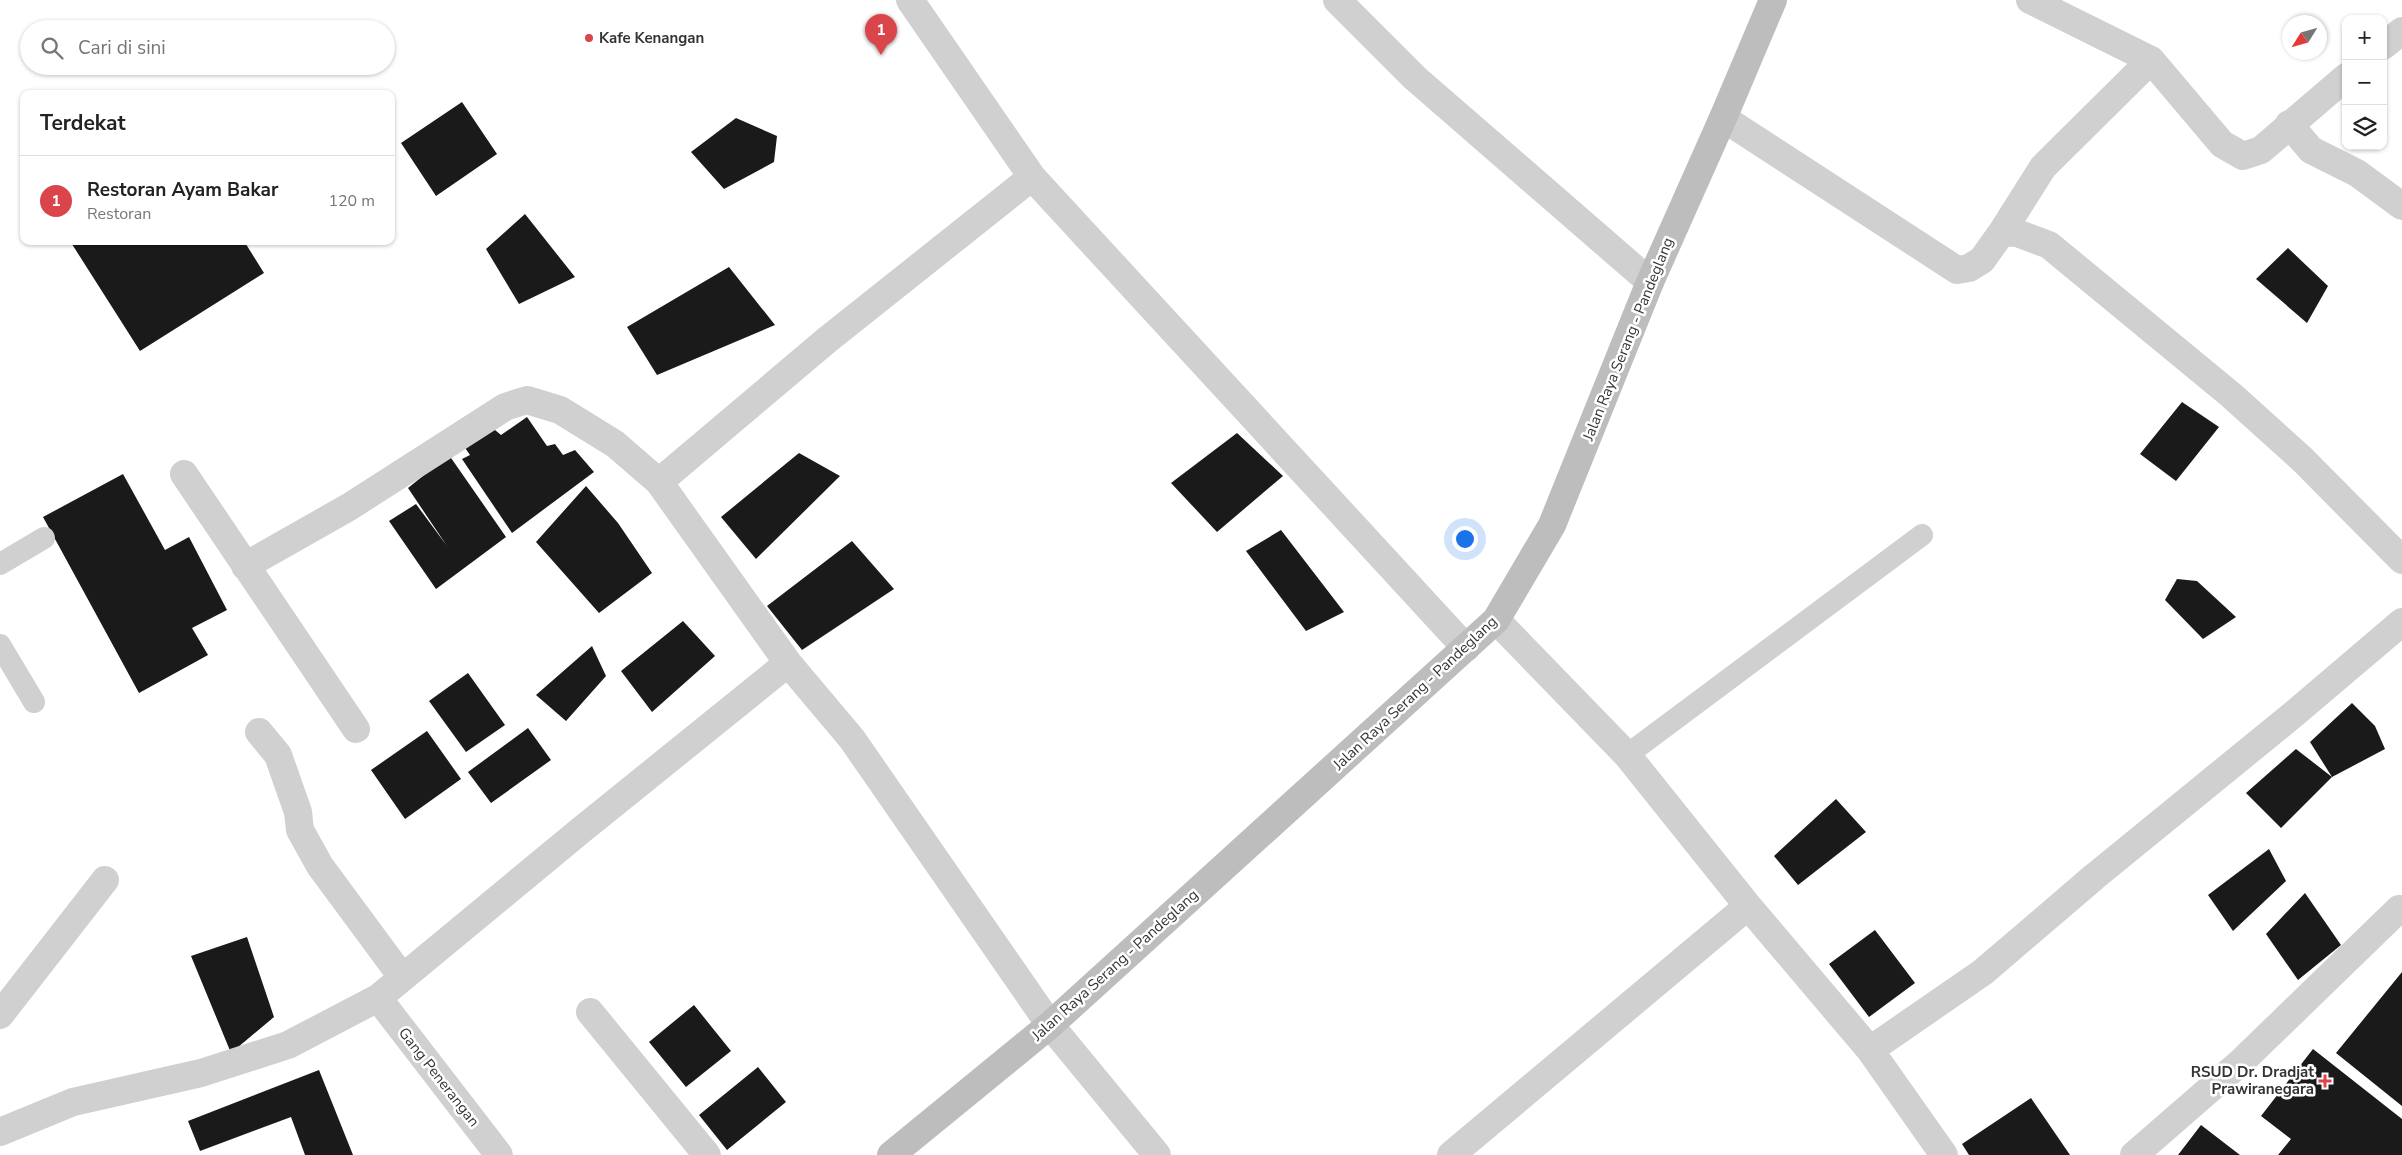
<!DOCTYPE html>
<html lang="id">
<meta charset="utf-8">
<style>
body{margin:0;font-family:"Nunito Sans",sans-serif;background:#f2f2f2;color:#222}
.controls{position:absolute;right:15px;top:15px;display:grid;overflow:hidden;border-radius:10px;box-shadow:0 1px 4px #0004}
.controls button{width:45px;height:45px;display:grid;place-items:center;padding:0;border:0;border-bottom:1px solid #e0e0e0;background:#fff;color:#222;font:25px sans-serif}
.compass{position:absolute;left:2282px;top:15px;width:45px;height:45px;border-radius:50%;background:#fff;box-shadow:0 1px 4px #0004;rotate:233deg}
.you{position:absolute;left:1464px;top:538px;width:18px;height:18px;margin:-12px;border:4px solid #fff;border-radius:50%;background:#1a73e8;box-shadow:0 0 0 8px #1a73e833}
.badge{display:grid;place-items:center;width:32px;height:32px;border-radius:50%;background:#d9454a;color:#fff;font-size:16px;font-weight:700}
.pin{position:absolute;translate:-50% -41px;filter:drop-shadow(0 1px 2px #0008)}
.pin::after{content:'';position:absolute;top:26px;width:18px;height:15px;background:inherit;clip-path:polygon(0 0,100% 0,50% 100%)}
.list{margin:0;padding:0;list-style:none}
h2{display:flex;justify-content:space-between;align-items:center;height:65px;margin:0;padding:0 20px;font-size:21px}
h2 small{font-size:16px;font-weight:400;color:#767676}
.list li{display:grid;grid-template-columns:32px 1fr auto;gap:15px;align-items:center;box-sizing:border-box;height:90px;padding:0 20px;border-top:1px solid #e0e0e0}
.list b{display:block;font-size:19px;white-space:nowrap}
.list p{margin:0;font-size:16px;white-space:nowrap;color:#767676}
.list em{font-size:16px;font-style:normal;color:#767676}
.icon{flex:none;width:28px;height:28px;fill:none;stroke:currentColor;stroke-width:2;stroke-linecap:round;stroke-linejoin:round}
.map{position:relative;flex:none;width:2402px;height:1155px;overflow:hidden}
.search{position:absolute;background:#fff;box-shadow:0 1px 4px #0004;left:20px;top:20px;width:375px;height:55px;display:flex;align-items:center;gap:12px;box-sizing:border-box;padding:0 18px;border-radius:28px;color:#767676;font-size:19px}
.panel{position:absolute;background:#fff;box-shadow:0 1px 4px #0004;left:20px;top:90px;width:375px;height:155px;border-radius:10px}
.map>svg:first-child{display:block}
.building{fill:#1a1a1a}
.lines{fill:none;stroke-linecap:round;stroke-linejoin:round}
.lane{stroke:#d0d0d0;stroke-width:22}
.street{stroke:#d0d0d0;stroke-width:28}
.secondary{stroke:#bdbdbd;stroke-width:28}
.poi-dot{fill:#d9454a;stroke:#fff;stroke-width:2}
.labels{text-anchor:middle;stroke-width:5;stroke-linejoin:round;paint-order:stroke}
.poi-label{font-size:15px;font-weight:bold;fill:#333;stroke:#fff;text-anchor:start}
.street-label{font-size:15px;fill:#333;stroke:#fff}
</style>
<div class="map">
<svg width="2402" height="1155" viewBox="0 0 2402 1155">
<rect width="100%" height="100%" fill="#fff"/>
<!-- building -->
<path class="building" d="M462 102 497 154 436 196 401 143Z
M736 118 777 136 774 162 724 189 691 152Z
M525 214 575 277 519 304 486 249Z
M70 241H244L264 273 140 351Z
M2288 248 2328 286 2307 323 2256 279Z
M729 267 775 325 657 375 627 327Z
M2182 402 2219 427 2176 481 2140 454Z
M527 417 547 446 555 444 563 455 575 450 594 472 512 533 462 459 470 455 463 445 489 425 501 435Z
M1237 433 1283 476 1217 532 1171 483Z
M799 453 840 476 756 559 721 517Z
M449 455 506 537 436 589 389 521 416 504 447 546 408 488Z
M123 474 165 550 189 537 227 610 192 628 208 655 139 693 43 517Z
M586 486 618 523 652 573 599 613 536 542Z
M1281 530 1344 612 1306 631 1246 551Z
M852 541 894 589 802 650 767 606Z
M2177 579 2197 581 2236 617 2203 639 2165 600Z
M683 621 715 656 652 712 621 671Z
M592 646 606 676 566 721 536 695Z
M468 673 505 725 466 752 429 701Z
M2352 703 2375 726 2385 749 2332 777 2281 828 2246 793 2296 749 2332 777 2310 742Z
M528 728 551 760 491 803 468 772Z
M427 731 461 779 405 819 371 770Z
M1836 799 1866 832 1798 885 1774 856Z
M2269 849 2286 881 2233 931 2208 895Z
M2305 893 2341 945 2298 980 2266 934Z
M1875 930 1915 983 1869 1017 1829 964Z
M247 937 274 1017 231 1053 191 956Z
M2402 972V1106L2336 1053Z
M694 1005 731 1051 686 1087 649 1042Z
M2313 1049 2402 1119V1155H2278L2291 1139 2261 1116Z
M758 1067 786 1102 727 1150 699 1115Z
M319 1070 353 1155H305L291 1117 200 1151 188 1121Z
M2031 1098 2070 1155H1969L1962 1144Z
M2201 1125 2240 1155H2178Z"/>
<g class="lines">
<!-- lane -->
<path class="lane" d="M0 564 44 538
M0 645 34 702
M1627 755 1922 535"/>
<!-- street -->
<path class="street" d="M910 0 1032 177
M1337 0 1415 78 1650 282
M2030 0 2151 60 2222 144 2243 156 2261 150 2346 77
M2383 46 2402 31
M1723 118 1957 270 1969 268 1982 260 2002 232 2043 167 2151 60
M2289 124 2311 150 2357 173 2402 206
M2002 232 2017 233 2049 245 2231 395 2303 460 2402 560
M184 474 356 729
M245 566 349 507 505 407 527 400 560 410 615 444 659 482
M1496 620 1627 755 1748 906 1870 1050 1944 1155
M259 732 278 755 298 812 300 830 320 866 402 977
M378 998 499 1155
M590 1012 707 1155
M0 1015 105 880
M1870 1050 1983 972 2094 877 2295 713 2402 622
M0 1132 73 1102 201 1073 288 1045 378 998 580 831 788 663
M1157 1155 1050 1025 852 739 788 663 659 482 827 340 1032 177 1466 648
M1451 1155 1748 906
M2134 1155 2241 1062 2399 909"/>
<!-- secondary -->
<path class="secondary" d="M891 1155 1050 1025 1496 620 1552 525 1650 282 1723 118 1773 0"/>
</g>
<!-- markers -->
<g class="poi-dot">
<circle cx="589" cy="38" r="5"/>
<path d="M2322.5 1073.5h5v5h5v5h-5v5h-5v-5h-5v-5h5z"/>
</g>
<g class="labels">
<!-- poi labels -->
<g class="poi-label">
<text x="599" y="43">Kafe Kenangan</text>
<text x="2314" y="1077" text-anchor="end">RSUD Dr. Dradjat<tspan x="2314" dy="17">Prawiranegara</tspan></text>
</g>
<!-- street labels -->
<g class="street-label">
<text transform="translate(1628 339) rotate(-68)" y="5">Jalan Raya Serang - Pandeglang</text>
<text transform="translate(1415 693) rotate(-43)" y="5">Jalan Raya Serang - Pandeglang</text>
<text transform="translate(1115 965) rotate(-42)" y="5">Jalan Raya Serang - Pandeglang</text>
<text transform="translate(439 1077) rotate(52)" y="5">Gang Penerangan</text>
</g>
</g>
</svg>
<div class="controls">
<button>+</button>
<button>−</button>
<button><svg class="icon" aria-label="layers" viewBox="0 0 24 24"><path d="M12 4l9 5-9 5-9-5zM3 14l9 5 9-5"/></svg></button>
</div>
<svg class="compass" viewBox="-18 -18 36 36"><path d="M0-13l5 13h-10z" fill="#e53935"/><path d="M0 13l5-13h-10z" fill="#767676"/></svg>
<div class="you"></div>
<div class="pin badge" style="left:881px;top:55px">1</div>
<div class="search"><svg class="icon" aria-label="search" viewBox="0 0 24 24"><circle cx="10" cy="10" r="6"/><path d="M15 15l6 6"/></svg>Cari di sini</div>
<section class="panel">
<h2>Terdekat<small></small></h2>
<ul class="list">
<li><span class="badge">1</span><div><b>Restoran Ayam Bakar</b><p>Restoran</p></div><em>120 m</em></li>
</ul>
</section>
</div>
